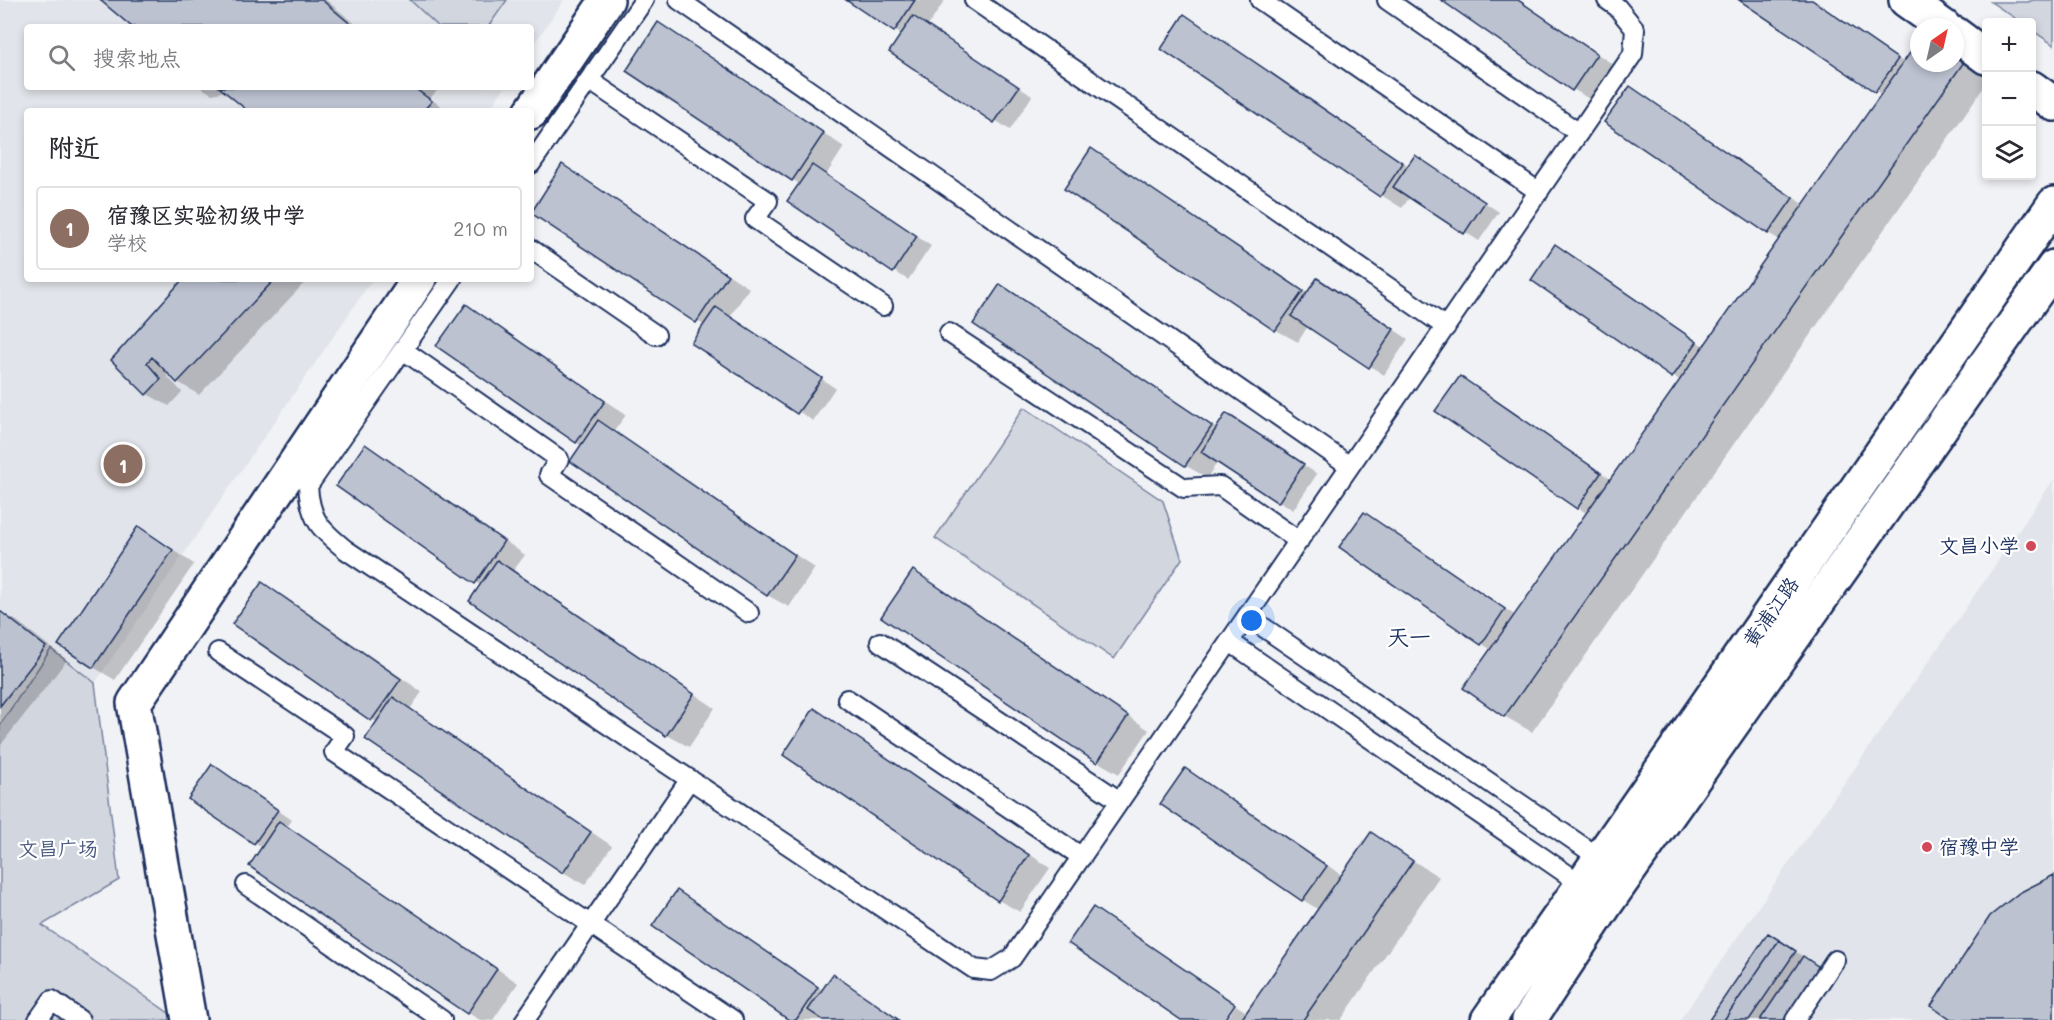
<!DOCTYPE html>
<html lang="zh">
<meta charset="utf-8">
<style>
body{margin:0;font-family:Mali,"LXGW WenKai TC",sans-serif;background:#f7f7f7;color:#2b2b33}
.controls{position:absolute;right:18px;top:18px;display:grid;overflow:hidden;border-radius:6px;box-shadow:0 3px 9px #0003}
.controls button{width:54px;height:54px;display:grid;place-items:center;padding:0;border:0;border-bottom:2px solid #e1e1e2;background:#fff;color:#2b2b33;font:30px sans-serif}
.compass{position:absolute;left:1910px;top:18px;width:54px;height:54px;border-radius:50%;background:#fff;box-shadow:0 3px 9px #0003;rotate:34deg}
.you{position:absolute;left:1252px;top:621px;width:21px;height:21px;margin:-15px;border:4px solid #fff;border-radius:50%;background:#1a73e8;box-shadow:0 0 0 9px #1a73e833}
.badge{display:grid;place-items:center;width:39px;height:39px;border-radius:50%;background:#d1495b;color:#fff;font-size:20px;font-weight:700}
.pin{position:absolute;translate:-50% -50%;border:3px solid #fff;box-shadow:0 2px 6px #0006}
.list{margin:0;padding:0;list-style:none}
h2{display:flex;justify-content:space-between;align-items:center;height:78px;margin:0;padding:0 24px;font-size:26px}
h2 small{font-size:20px;font-weight:400;color:#7c7c81}
.list li{display:grid;grid-template-columns:39px 1fr auto;gap:18px;align-items:center;box-sizing:border-box;height:84px;margin:0 12px 12px;padding:0 12px;border:2px solid #e1e1e2;border-radius:6px}
.list b{display:block;font-size:22px;white-space:nowrap}
.list p{margin:0;font-size:20px;white-space:nowrap;color:#7c7c81}
.list em{font-size:20px;font-style:normal;color:#7c7c81}
.icon{flex:none;width:33px;height:33px;fill:none;stroke:currentColor;stroke-width:2;stroke-linecap:round;stroke-linejoin:round}
.map{position:relative;flex:none;width:2054px;height:1020px;overflow:hidden}
.search{position:absolute;background:#fff;box-shadow:0 3px 9px #0003;left:24px;top:24px;width:510px;height:66px;display:flex;align-items:center;gap:15px;box-sizing:border-box;padding:0 21px;border-radius:6px;color:#7c7c81;font-size:22px}
.panel{position:absolute;background:#fff;box-shadow:0 3px 9px #0003;left:24px;top:108px;width:510px;height:174px;border-radius:6px}
.map>svg:first-child{display:block}
.built{fill:#e1e4ea}
.green{fill:#d2d6df;stroke:#76829e;stroke-width:1.5}
.shadow{fill:#0003}
.building{fill:#bcc2d0;stroke:#1b2f5e;stroke-width:1.5}
.lines{fill:none;stroke-linecap:round;stroke-linejoin:round}
.lane-casing{stroke:#1b2f5e;stroke-width:22}
.street-casing{stroke:#1b2f5e;stroke-width:38}
.secondary-casing{stroke:#1b2f5e;stroke-width:38}
.lane{stroke:#fff;stroke-width:18}
.street{stroke:#fff;stroke-width:33}
.secondary{stroke:#fff;stroke-width:33}
.poi-dot{fill:#d1495b;stroke:#fff;stroke-width:2}
.labels{text-anchor:middle;stroke-width:4.5;stroke-linejoin:round;paint-order:stroke}
.poi-label{font-size:20px;fill:#1b2f5e;stroke:#fff;text-anchor:end}
.street-label{font-size:20px;fill:#1b2f5e;stroke:#fff}
.park-label{font-size:20px;fill:#49597e;stroke:#fff}
.quarter-label{font-size:22px;fill:#1b2f5e;stroke:#fff}
</style>
<div class="map">
<svg width="2054" height="1020" viewBox="0 0 2054 1020">
<rect width="100%" height="100%" fill="#f1f2f5"/>
<filter id="ink" filterUnits="userSpaceOnUse"><feTurbulence type="fractalNoise" baseFrequency=".0167" numOctaves="2"/><feDisplacementMap in="SourceGraphic" scale="12" xChannelSelector="R" yChannelSelector="G"/><feConvolveMatrix kernelMatrix="1 2 1 2 8 2 1 2 1" color-interpolation-filters="sRGB"/></filter>
<g filter="url(#ink)">
<!-- built -->
<path class="built" d="M0 0H564L531 48V27H27V87H505L488 111H27V279H373L95 683 51 649 0 725Z
M2054 479V1020H1680L1963 612Z"/>
<!-- green -->
<path class="green" d="M410 0H507L488 27H439Z
M2033 0H2054V45L2032 30V22H2021L1991 2H2028Z
M1024 407 1163 501 1182 559 1114 659 935 538Z
M51 649 95 683 119 880 42 925 179 1020H0V725Z"/>
<!-- shadow -->
<path class="shadow" d="M103 0H326L359 27H135Z
M849 0H945L928 26 1032 96 1010 130 891 51 902 35Z
M1443 0H1519L1618 68 1594 102 1573 89Z
M1742 0H1813L1905 63 1919 43V63H1955V54L1986 76V84L1532 732 1504 716 1492 650 1482 644 1364 514 1386 526 1516 616 1588 514 1578 508 1460 378 1482 390 1612 480 1681 381 1673 376 1556 246 1577 259 1705 347 1780 240 1768 233 1630 88 1651 100 1805 205 1882 95Z
M1184 16 1206 29 1409 166H1430L1499 212 1479 241 1410 197 1402 208 1381 195Z
M680 37 844 147 826 175 931 246 908 280 894 271 800 184 793 180Z
M200 87H435L439 89 430 98 447 111H250L226 91 212 94Z
M1112 163 1308 294 1332 288 1408 339 1384 375 1308 326 1298 342 1276 330 1066 189Z
M584 179 749 288 730 317 835 388 813 421 694 342 705 326 532 212Z
M185 279H308L199 395 178 382 170 373 167 376 182 392 169 406 147 394 113 360Z
M1000 286 1022 298 1217 429 1241 423 1317 474 1293 510 1218 461 1207 478 1185 465Z
M466 306 487 319 626 415 614 431 815 568 789 607 767 595 576 442Z
M365 446 387 458 525 555 513 571 715 708 689 747 667 735 471 601 481 586 476 582Z
M139 528 194 564 115 680 93 667Z
M913 572 935 584 1149 730 1119 774 1098 762Z
M262 584 284 596 422 692 410 709 612 846 585 885 563 872 378 723 234 623Z
M0 612 17 621 67 660 0 746Z
M815 710 836 723 1050 868 1020 912 998 900Z
M1185 770 1207 782 1343 876 1371 834 1439 877 1341 1020H1226L1236 1005 1248 1013 1319 910 1303 900Z
M227 775 292 820 287 827 518 983 493 1020H480L468 1013 251 866 263 848 190 798Z
M677 892 698 904 824 991 833 976 900 1020H791Z
M1094 909 1115 921 1234 1003 1222 1020H1183Z
M1783 943 1833 977 1804 1020H1711Z"/>
<!-- building -->
<path class="building" d="M100 0H322L354 27H132Z
M846 0H915L894 32Z
M1441 0H1518L1597 54 1572 91Z
M1739 0H1812L1898 59 1875 92Z
M1184 14 1403 163 1380 197 1161 49Z
M913 16 1019 87 994 123 889 52Z
M658 22 824 133 792 181 626 71Z
M1919 40V63H1955V55L1964 62 1504 717 1463 688Z
M1630 86 1793 198 1768 234 1604 122Z
M219 87H413L432 101 423 111H248Z
M1091 148 1303 291 1275 331 1064 189Z
M1415 155 1485 202 1464 234 1393 187Z
M562 164 728 275 696 323 531 213Z
M812 165 917 236 893 273 787 201Z
M1555 244 1697 342 1672 378 1531 280Z
M1317 278 1394 329 1369 368 1291 316Z
M183 279H275L177 383 152 357 147 363 161 379 146 395 111 360Z
M1000 284 1212 426 1185 466 973 324Z
M466 304 605 401 576 443 436 346Z
M716 307 822 378 797 414 691 343Z
M1460 376 1601 473 1577 509 1435 411Z
M1226 413 1304 464 1278 503 1201 452Z
M598 420 795 555 767 596 570 461Z
M365 444 504 541 475 584 336 486Z
M1364 512 1505 609 1481 645 1339 547Z
M138 526 173 550 93 668 58 645Z
M497 560 694 694 666 736 469 601Z
M913 570 1128 716 1097 763 881 617Z
M262 582 401 679 371 721 232 624Z
M0 611 46 647 0 706Z
M393 697 591 832 563 873 365 739Z
M814 708 1029 855 998 901 783 755Z
M212 764 278 810 254 844 188 799Z
M1185 768 1327 866 1302 901 1160 804Z
M279 821 497 969 467 1014 249 866Z
M1371 832 1413 861 1303 1020H1241Z
M2054 875V1020H1951L1931 1006 1990 916 2019 893Z
M677 890 818 987 796 1020H789L652 926Z
M1093 907 1235 1004 1224 1020H1181L1068 943Z
M1768 933 1779 940 1724 1020H1709Z
M1779 940 1796 951 1749 1020H1724Z
M1803 956 1819 967 1784 1020H1760Z
M833 974 899 1020H823L808 1010Z"/>
<g class="lines">
<!-- lane casing -->
<g class="lane-casing">
<path id="lane" d="M679 0 1350 466
M974 0 1446 327
M1260 0 1539 192
M1387 0 1579 133
M589 80 768 201 755 219 883 306
M531 164 644 0
M531 249 656 335
M452 279 308 486C310 520 321 530 346 550L974 969 991 971 1012 958 1633 54 1635 29 1617 7 1607 0
M949 333 1184 488 1220 486 1299 541
M403 350 559 459 549 475 749 613
M1247 616 1607 863
M880 642 1120 801
M1230 642 1587 888
M218 652 345 736 334 752 733 1020
M847 699 1082 857
M246 885 442 1020
M38 1020 52 1000 80 1020
M525 1020 690 779
M1795 1020 1835 960"/>
</g>
<!-- street casing -->
<g class="street-casing">
<path id="street" d="M1906 0 1944 27
M1955 34 1986 57
M2032 88 2054 104
M531 112 607 0
M189 1020 134 703 419 279"/>
</g>
<!-- secondary casing -->
<g class="secondary-casing">
<path id="secondary" d="M1488 1020 2054 204
M1529 1020 1607 902 2054 267"/>
</g>
<!-- lane -->
<use href="#lane" class="lane"/>
<!-- street -->
<use href="#street" class="street"/>
<!-- secondary -->
<use href="#secondary" class="secondary"/>
</g>
</g>
<!-- markers -->
<g class="poi-dot">
<circle cx="2031" cy="546" r="6"/>
<circle cx="1927" cy="847" r="6"/>
</g>
<g class="labels">
<!-- poi labels -->
<g class="poi-label">
<text x="2019" y="553">文昌小学</text>
<text x="1939" y="854" text-anchor="start">宿豫中学</text>
</g>
<!-- street labels -->
<g class="street-label">
<text transform="translate(1771 612) rotate(-55)" y="7">黄浦江路</text>
</g>
<!-- park labels -->
<g class="park-label">
<text x="58" y="856">文昌广场</text>
</g>
<!-- quarter labels -->
<g class="quarter-label">
<text x="1409" y="645">天一</text>
</g>
</g>
</svg>
<div class="controls">
<button>+</button>
<button>−</button>
<button><svg class="icon" aria-label="layers" viewBox="0 0 24 24"><path d="M12 4l9 5-9 5-9-5zM3 14l9 5 9-5"/></svg></button>
</div>
<svg class="compass" viewBox="-18 -18 36 36"><path d="M0-13l5 13h-10z" fill="#e53935"/><path d="M0 13l5-13h-10z" fill="#7c7c81"/></svg>
<div class="you"></div>
<div class="pin badge" style="left:123px;top:464px;background:#8d6e63">1</div>
<div class="search"><svg class="icon" aria-label="search" viewBox="0 0 24 24"><circle cx="10" cy="10" r="6"/><path d="M15 15l6 6"/></svg>搜索地点</div>
<section class="panel">
<h2>附近<small></small></h2>
<ul class="list">
<li><span class="badge" style="background:#8d6e63">1</span><div><b>宿豫区实验初级中学</b><p>学校</p></div><em>210 m</em></li>
</ul>
</section>
</div>
